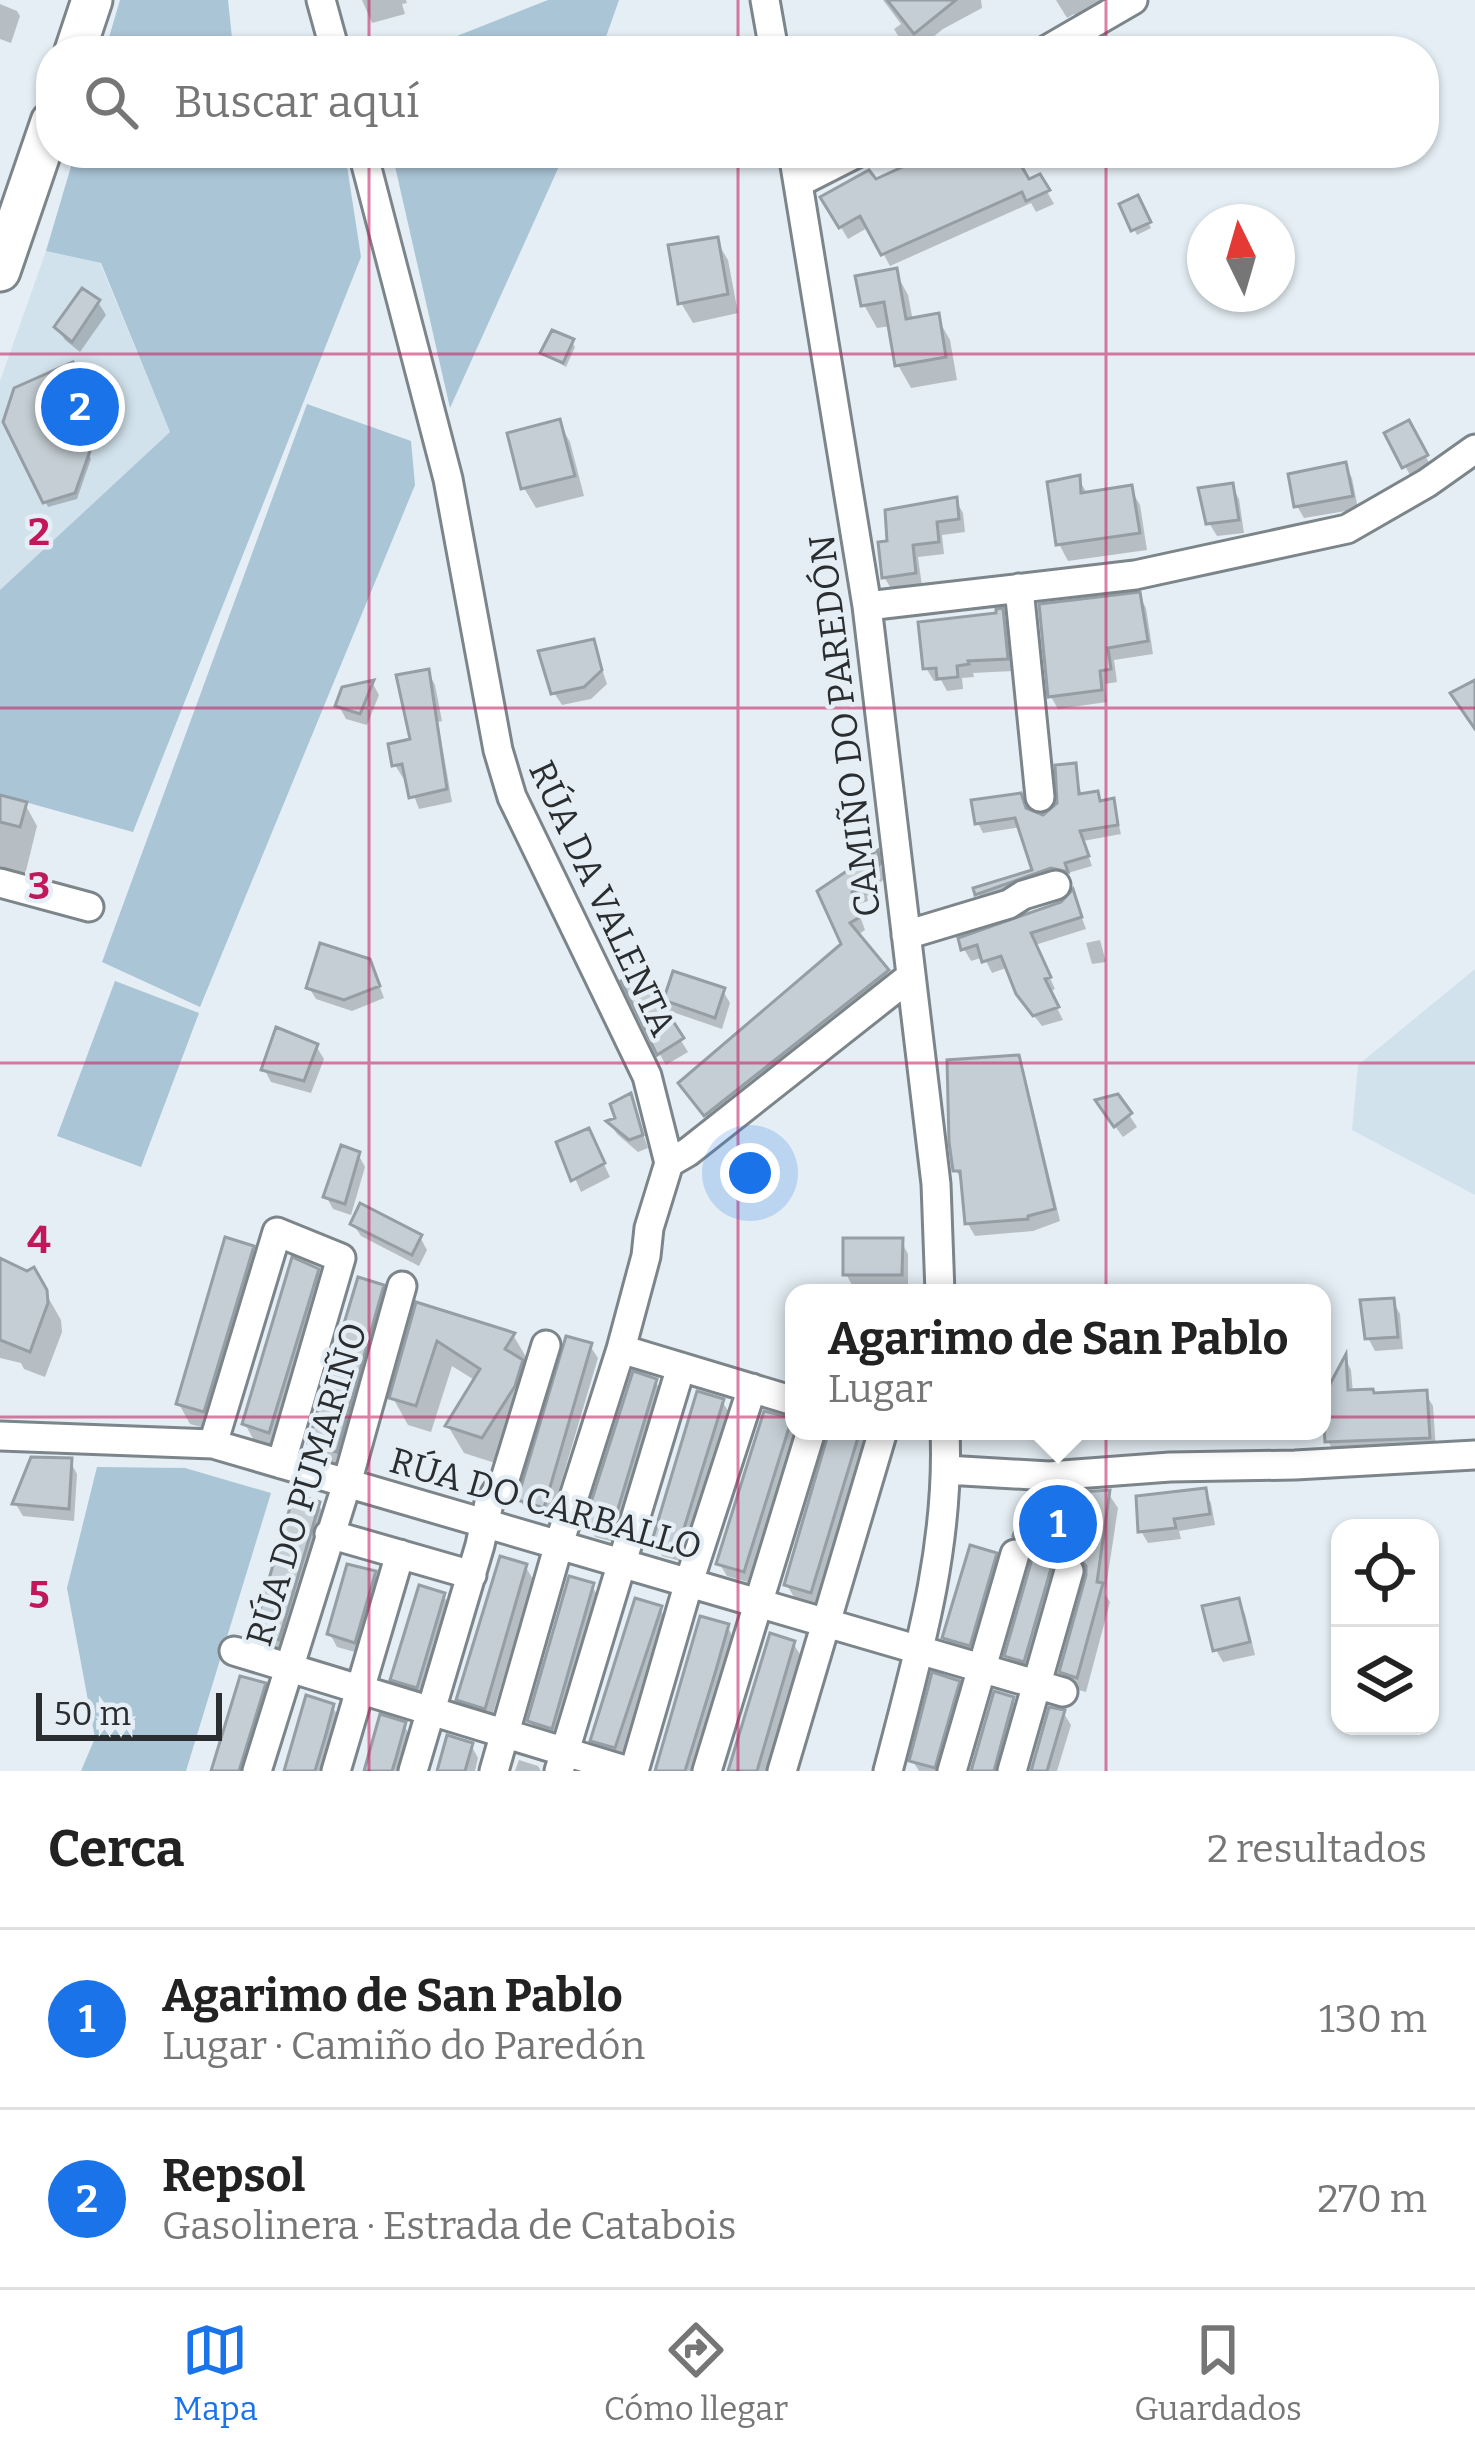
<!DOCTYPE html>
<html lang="es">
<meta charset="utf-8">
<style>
body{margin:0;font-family:Bitter,serif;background:#f6f6f6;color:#222}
.controls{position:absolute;right:36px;bottom:36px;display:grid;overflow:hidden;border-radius:24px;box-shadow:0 3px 9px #0004}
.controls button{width:108px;height:108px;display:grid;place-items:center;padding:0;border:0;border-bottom:3px solid #e0e0e0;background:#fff;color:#222;font:60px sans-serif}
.compass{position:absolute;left:1187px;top:204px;width:108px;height:108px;border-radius:50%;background:#fff;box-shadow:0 3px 9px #0004;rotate:355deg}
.scale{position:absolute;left:36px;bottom:30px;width:186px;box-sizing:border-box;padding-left:12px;border:6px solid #2b2e31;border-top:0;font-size:33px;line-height:42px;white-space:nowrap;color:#2b2e31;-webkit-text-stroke:9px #e4eef4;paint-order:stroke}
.you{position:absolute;left:750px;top:1173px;width:42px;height:42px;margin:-30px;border:9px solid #fff;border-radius:50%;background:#1a73e8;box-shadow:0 0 0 18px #1a73e833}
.badge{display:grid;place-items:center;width:78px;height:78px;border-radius:50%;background:#1a73e8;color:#fff;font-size:39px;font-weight:700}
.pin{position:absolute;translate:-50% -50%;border:6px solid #fff;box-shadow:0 3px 12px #0006}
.popup{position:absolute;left:785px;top:1284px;width:546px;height:156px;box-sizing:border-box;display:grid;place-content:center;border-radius:24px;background:#fff;filter:drop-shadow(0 3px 9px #0005);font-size:39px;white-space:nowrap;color:#767676}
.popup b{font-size:45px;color:#222}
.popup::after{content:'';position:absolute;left:50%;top:100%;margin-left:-24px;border:24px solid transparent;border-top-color:#fff}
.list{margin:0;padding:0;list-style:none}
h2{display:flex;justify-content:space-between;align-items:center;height:156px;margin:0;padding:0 48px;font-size:51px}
h2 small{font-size:39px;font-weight:400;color:#767676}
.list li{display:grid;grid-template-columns:78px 1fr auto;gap:36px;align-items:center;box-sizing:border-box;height:180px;padding:0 48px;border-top:3px solid #e0e0e0}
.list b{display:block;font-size:45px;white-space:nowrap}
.list p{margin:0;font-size:39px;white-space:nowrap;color:#767676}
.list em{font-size:39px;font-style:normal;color:#767676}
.icon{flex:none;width:66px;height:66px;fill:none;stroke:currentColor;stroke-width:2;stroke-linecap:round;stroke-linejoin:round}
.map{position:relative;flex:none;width:1475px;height:1771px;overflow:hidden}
.search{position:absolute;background:#fff;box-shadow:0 3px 9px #0004;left:36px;right:36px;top:36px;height:132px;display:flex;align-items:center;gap:30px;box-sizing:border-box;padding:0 42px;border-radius:48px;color:#767676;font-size:45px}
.sheet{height:516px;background:#fff}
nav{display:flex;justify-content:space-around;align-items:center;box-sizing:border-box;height:168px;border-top:3px solid #e0e0e0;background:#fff;font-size:33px;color:#767676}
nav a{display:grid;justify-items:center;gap:6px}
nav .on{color:#1a73e8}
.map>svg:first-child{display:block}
.built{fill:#d2e2ec}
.green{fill:#aac5d6}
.shadow{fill:#0003}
.building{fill:#c4ced4;stroke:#959ea4;stroke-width:3}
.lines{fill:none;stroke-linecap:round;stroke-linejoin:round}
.minor-casing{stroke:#7c858a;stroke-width:33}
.secondary-casing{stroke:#7c858a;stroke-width:45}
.minor{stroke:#fff;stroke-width:27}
.secondary{stroke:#fff;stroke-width:39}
.grid{fill:none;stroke:#c2185b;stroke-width:3;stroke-opacity:0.55}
.labels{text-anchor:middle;stroke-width:9;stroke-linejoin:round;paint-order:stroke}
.street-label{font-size:36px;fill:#2b2e31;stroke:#e4eef4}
.grid-label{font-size:39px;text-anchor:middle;font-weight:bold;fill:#c2185b;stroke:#e4eef4;stroke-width:9;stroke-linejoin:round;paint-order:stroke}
</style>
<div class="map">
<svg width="1475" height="1771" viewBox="0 0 1475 1771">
<rect width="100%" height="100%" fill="#e4eef4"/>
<!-- built -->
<path class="built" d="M46 251 100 263 170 432 0 591V381Z
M1475 969V1195L1352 1130 1358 1065Z"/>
<!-- green -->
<path class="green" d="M120 0H228L232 38 250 51H105Z
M548 0H619L601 51H419Z
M75 153H345L361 257 133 832 0 795V590L170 432 101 263 46 251Z
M392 153H565L450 408Z
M307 404 411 441 415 485 200 1007 102 962Z
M115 981 199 1013 141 1167 57 1136Z
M97 1467 185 1468 271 1493 186 1771H81L95 1738 67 1588Z"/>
<!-- shadow -->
<path class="shadow" d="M362 0H406L407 3 402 4 405 14 372 23Z
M883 0H981L982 8 943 29 923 45 921 41 906 49 894 29 901 24Z
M1056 0H1106L1076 17 1074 14 1067 18Z
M0 4 17 11 20 16 11 43 0 39Z
M911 153H1012L1028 183 1039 177 1054 204 1036 212 1031 203 890 266 869 227 848 239 824 199 875 183 917 163Z
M1137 199 1151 228 1137 235 1123 205Z
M716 240 728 260 738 313 693 323 681 303Z
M1193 251 1205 261V276L1190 255Z
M895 271 908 295 913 321 937 317 950 340 957 380 911 388 898 365 891 326 877 328 864 305Z
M1220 294H1244L1248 301 1230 306Z
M98 302 106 315 80 352 65 340 57 327Z
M572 342 575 347 566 367 543 353Z
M72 365 102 426 81 438 91 459 77 499 48 507 7 422Z
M559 423 570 442 584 496 536 508 524 488Z
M1408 424 1432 468 1412 479 1388 434Z
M1345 465 1352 478 1358 509 1304 518 1297 506Z
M1078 478 1088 495 1130 488 1140 505 1147 550 1068 561 1059 544Z
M1232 486 1239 499 1244 533 1217 536 1209 523Z
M956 501 963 513 965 532 942 535 944 554 918 557 922 586 892 590 884 577 881 545Z
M1139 595 1146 608 1153 654 1114 660 1117 682 1105 684 1107 702 1058 709 1051 697Z
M1001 612 1009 624 1013 671 973 673 974 677 962 678 963 689 947 691 941 680 934 681 926 668Z
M593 642 607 684 591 699 562 705 554 693Z
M428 672 435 685 442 721 438 722 452 802 419 809 407 777 403 778 395 765 391 746 414 741Z
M373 684 379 695 367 725 346 719 339 706 345 690Z
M1074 766 1082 796 1097 794 1102 804 1113 802 1121 834 1083 841 1092 866 1068 873 1070 879 1057 876 983 903 977 890 1035 872 1021 827 983 833 978 823 1020 796 1027 812 1044 818 1060 805Z
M0 798 25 804 37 826 23 883 0 877Z
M877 855 885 878 867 896 868 901 856 905 865 930 856 936 894 985 714 1127 689 1096 845 945 821 892Z
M1073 894 1086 929 1035 945 1055 989 1049 992 1063 1020 1042 1026 1027 1007 1009 967 992 973 984 957 971 961 964 949 1063 905Z
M1100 940 1106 962 1092 964 1086 943Z
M645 971 665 1005 675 975 723 991 730 1003 722 1029 661 1008 688 1052 666 1065 659 1053Z
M375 974 384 998 352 1011 316 999 309 988Z
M316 1046 324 1059 311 1093 271 1082 264 1069Z
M1017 1059 1024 1071 1060 1221 1033 1231 975 1236 968 1224 963 1183 956 1170Z
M630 1097 648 1148 638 1152 617 1134 610 1123 618 1119Z
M1106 1114 1129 1115 1137 1127 1123 1137Z
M560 1144 595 1145 610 1177 581 1192Z
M358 1154 365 1167 351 1215 333 1209 326 1196Z
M353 1224 420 1237 427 1250 419 1266 361 1236Z
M901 1241 908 1254V1287H853L846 1274Z
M252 1248 263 1268 215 1431 190 1424 179 1404Z
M0 1261 26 1274 33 1271 61 1320 62 1332 45 1377 24 1369 21 1363 0 1358Z
M317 1271 329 1291 280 1451 256 1444 245 1424Z
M382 1287 393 1307 348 1470 323 1463 311 1443Z
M1393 1301 1400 1314 1403 1349 1375 1351 1368 1338Z
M418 1305 513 1335 529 1362 524 1369 536 1389 498 1464 464 1453 448 1426 476 1381 452 1366 431 1432 408 1425 393 1398Z
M590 1346 598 1358 550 1520 527 1512 520 1500Z
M1346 1360 1351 1370 1353 1393 1374 1396 1425 1393 1433 1406 1436 1450 1335 1454 1328 1441Z
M655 1381 663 1394 618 1543 595 1537 587 1524Z
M722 1401 730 1414 684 1562 662 1556 655 1544Z
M790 1421 797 1434 751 1583 727 1576 719 1563Z
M833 1431H860L867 1443 817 1605 794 1597 787 1585Z
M70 1461 77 1474 74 1521 23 1516 15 1503Z
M1204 1491 1211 1503 1215 1525 1179 1531 1181 1539 1148 1543 1141 1531Z
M1108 1493 1118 1508 1105 1594 1110 1602 1086 1692 1071 1688 1062 1672 1090 1575 1087 1569H1073L1033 1676 1017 1672 1007 1656 1036 1556 1026 1552 1016 1536 1086 1513Z
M318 1504 330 1524 290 1659 268 1652 256 1632Z
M995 1555 1002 1568 976 1657 953 1650 945 1638Z
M525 1566 533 1579 491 1720 467 1712 460 1700Z
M374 1574 381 1587 362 1654 337 1647 330 1634Z
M592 1586 599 1598 559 1740 538 1734 530 1721Z
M443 1595 451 1608 424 1699 401 1692 393 1679Z
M1238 1601 1245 1614 1255 1655 1223 1662 1216 1650Z
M660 1609 668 1622 622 1760 600 1753 593 1740Z
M727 1626 734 1639 693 1771H656Z
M793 1643 801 1656 767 1771H731Z
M958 1683 965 1696 943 1771H919L912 1760Z
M264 1685 287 1725 274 1771H214Z
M1012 1699 1020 1712 1003 1771H974Z
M332 1706 344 1726 331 1771H287Z
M1063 1712 1071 1725 1057 1771H1034Z
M404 1725 411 1738 401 1771H366Z
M471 1745 478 1758 475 1771H439Z
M519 1760 538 1766 541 1771H515Z"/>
<!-- building -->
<path class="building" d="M887 0H956L914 34Z
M908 153H984L992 166 1014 153 1029 179 1040 174 1050 190 1026 201 1022 192 881 255 860 216 839 228 820 197 869 170 876 179 913 162Z
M1138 195 1151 222 1131 231 1119 204Z
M718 237 728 294 678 304 668 245Z
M897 268 906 319 939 313 946 357 895 366 884 302 861 306 855 276Z
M82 288 100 300 72 342 54 327Z
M552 330 574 339 563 363 540 353Z
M73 362 102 420 81 432 90 451 75 493 43 503 3 422 14 388Z
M560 419 575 476 521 489 507 433Z
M1409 420 1428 455 1402 468 1384 433Z
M1346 462 1353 496 1294 507 1288 474Z
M1080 475 1081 493 1132 485 1140 533 1056 545 1047 482Z
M1233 483 1239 520 1206 524 1198 488Z
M957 497 959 519 937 522 939 542 913 545 916 573 882 578 878 542 887 541 885 510Z
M1140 592 1148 641 1108 648 1111 669 1100 671 1102 690 1048 697 1039 604Z
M1003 608 1008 659 968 661 969 664 957 666 958 677 937 679 936 668 923 669 918 622 996 613V609Z
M594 639 602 670 584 687 551 694 538 651Z
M429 669 447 789 409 798 402 764 392 766 388 744 410 739 396 675Z
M374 680 360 714 335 706 342 687Z
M1475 680V729L1450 693Z
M1076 763 1079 794 1098 791 1100 801 1114 798 1118 825 1080 831 1089 856 1065 863 1068 872 1051 868 975 895 973 888 1032 870 1015 818 975 824 971 800 1021 793 1026 808 1043 815 1057 803 1055 765Z
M0 795 27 802 20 827 0 822Z
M878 850 880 864 862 882 863 887 852 892 860 917 850 923 889 970 704 1116 678 1083 841 944 817 891Z
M1073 889 1082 917 1031 933 1051 977 1045 979 1059 1007 1033 1016 1016 994 1001 956 982 962 977 945 961 950 958 938 1061 902Z
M320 943 370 959 380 986 344 1000 306 988Z
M646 966 664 998 673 971 725 988 715 1018 658 998 684 1038 657 1055 621 981Z
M276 1027 318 1044 304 1081 261 1070Z
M1019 1055 1055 1209 1028 1216V1219L965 1224 960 1171H953L949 1142 947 1060Z
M631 1093 643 1135 629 1140 606 1121 615 1118 610 1104Z
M1118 1094 1132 1113 1114 1127 1095 1100Z
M589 1128 605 1163 571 1181 556 1142Z
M341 1145 360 1152 345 1204 323 1197Z
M360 1203 422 1235 412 1255 350 1224Z
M225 1237 254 1246 204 1412 176 1404Z
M843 1238H903L902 1275H843Z
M292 1257 319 1269 269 1433 242 1424Z
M0 1258 27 1271 34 1267 47 1290 48 1303 30 1352 0 1340Z
M358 1277 384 1285 337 1452 308 1443Z
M1394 1298 1398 1337 1365 1339 1360 1300Z
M416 1302 515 1333 505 1349 523 1360 515 1386 482 1438 445 1426 480 1369 437 1341 416 1406 389 1398Z
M566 1336 592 1343 544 1508 517 1500Z
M1346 1354 1348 1390 1373 1389 1374 1393 1427 1390 1430 1438 1325 1442 1322 1399Z
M633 1371 657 1379 611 1532 584 1524Z
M697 1391 724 1399 677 1551 651 1544Z
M764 1411 792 1418 744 1572 716 1564Z
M829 1431H860L811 1593 784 1585Z
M31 1457 72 1458 69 1509 12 1504Z
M1206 1488 1210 1514 1174 1519 1176 1528 1138 1532 1136 1496Z
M1110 1490 1097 1582 1103 1583 1077 1678 1059 1672 1086 1575V1566L1075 1554H1064L1052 1565 1024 1662 1004 1656 1032 1559 1029 1542 1013 1536 1026 1495 1082 1509 1081 1492Z
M294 1494 320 1502 279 1640 253 1633Z
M970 1545 997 1553 970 1646 942 1638Z
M500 1556 527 1564 485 1709 456 1700Z
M347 1564 376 1571 355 1643 327 1634Z
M569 1576 594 1583 552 1729 527 1721Z
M419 1585 445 1593 417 1688 390 1680Z
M635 1598 662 1606 615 1748 590 1741Z
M1239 1598 1250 1642 1213 1651 1202 1606Z
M700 1616 729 1624 716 1670 685 1771H655Z
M770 1633 795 1641 757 1771H728Z
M932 1672 960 1681 935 1768 909 1761Z
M240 1676 266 1683 239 1771H211Z
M994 1691 1014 1697 994 1771H971Z
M306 1695 334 1704 326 1734 315 1771H284Z
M1049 1707 1065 1710 1047 1771H1031Z
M380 1714 406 1722 396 1758 392 1771H364Z
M447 1735 473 1743 465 1771H437Z"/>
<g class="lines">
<!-- minor casing -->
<g class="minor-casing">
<path id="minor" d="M321 0 335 51
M765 0 774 51
M1045 51 1133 0
M363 153 448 479 498 750 512 797 647 1076 669 1163 649 1228 646 1256 621 1349 559 1544 494 1771
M793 153 867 606 936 1184 940 1293
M798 183 857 153
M1019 588 1040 797
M867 606 1135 575 1347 529 1427 483 1475 449
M0 883 89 907
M906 935 1009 904 1023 895 1056 885
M669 1163 688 1152 911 976
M621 1349 794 1401
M0 1436 213 1444 1063 1692
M213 1444 277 1232 341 1258 281 1464
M946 1470 1049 1476 1170 1467 1295 1465 1475 1455
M329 1534 472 1575
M234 1651 628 1771
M257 1771 347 1483 402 1286
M336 1771 400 1554
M413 1771 480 1545 489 1503 505 1479 546 1345
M559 1771 681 1367
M634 1771 689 1582 752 1388
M707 1771 811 1431
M782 1771 883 1431
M888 1771C917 1659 950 1548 945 1431
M952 1771 1015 1554
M1012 1771 1069 1571"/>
</g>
<!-- secondary casing -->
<g class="secondary-casing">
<path id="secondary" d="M75 51 92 0
M0 271 51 122"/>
</g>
<!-- minor -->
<use href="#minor" class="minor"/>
<!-- secondary -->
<use href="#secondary" class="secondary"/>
</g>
<!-- grid -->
<path class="grid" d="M369 0V51M738 0V51M1106 0V51M369 153V1771M738 153V1771M1106 153V1771M0 354H1475M0 708H1475M0 1063H1475M0 1417H1475"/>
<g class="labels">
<!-- street labels -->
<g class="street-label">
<text transform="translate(844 726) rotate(-97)" y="13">CAMIÑO DO PAREDÓN</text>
<text transform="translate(603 898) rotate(65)" y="13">RÚA DA VALENTA</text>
<text transform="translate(306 1484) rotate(-73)" y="13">RÚA DO PUMARIÑO</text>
<text transform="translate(546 1503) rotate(16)" y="13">RÚA DO CARBALLO</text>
</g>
</g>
<g class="grid-label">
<text x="39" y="545">2</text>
<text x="39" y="899">3</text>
<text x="39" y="1253">4</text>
<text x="39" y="1608">5</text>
</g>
</svg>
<div class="controls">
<button><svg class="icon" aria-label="locate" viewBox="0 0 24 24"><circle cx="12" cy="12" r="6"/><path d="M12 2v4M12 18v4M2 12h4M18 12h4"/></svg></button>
<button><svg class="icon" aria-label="layers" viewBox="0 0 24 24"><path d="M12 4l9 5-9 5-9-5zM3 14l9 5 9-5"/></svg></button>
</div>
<svg class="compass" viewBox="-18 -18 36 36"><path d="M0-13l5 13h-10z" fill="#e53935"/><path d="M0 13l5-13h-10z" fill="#767676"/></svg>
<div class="scale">50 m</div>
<div class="you"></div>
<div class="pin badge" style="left:1058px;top:1524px">1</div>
<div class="popup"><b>Agarimo de San Pablo</b>Lugar</div>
<div class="pin badge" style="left:80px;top:407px">2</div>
<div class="search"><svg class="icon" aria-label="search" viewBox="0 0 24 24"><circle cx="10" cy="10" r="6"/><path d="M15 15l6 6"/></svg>Buscar aquí</div>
</div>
<section class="sheet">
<h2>Cerca<small>2 resultados</small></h2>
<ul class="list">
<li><span class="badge">1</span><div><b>Agarimo de San Pablo</b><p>Lugar · Camiño do Paredón</p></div><em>130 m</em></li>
<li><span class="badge">2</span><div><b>Repsol</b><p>Gasolinera · Estrada de Catabois</p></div><em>270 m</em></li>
</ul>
</section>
<nav>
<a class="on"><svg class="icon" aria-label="map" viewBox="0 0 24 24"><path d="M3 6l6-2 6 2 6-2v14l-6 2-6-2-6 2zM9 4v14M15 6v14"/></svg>Mapa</a>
<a><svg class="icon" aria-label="directions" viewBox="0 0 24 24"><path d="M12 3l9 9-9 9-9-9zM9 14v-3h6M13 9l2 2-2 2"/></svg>Cómo llegar</a>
<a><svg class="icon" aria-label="saved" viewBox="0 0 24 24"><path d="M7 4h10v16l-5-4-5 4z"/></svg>Guardados</a>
</nav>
